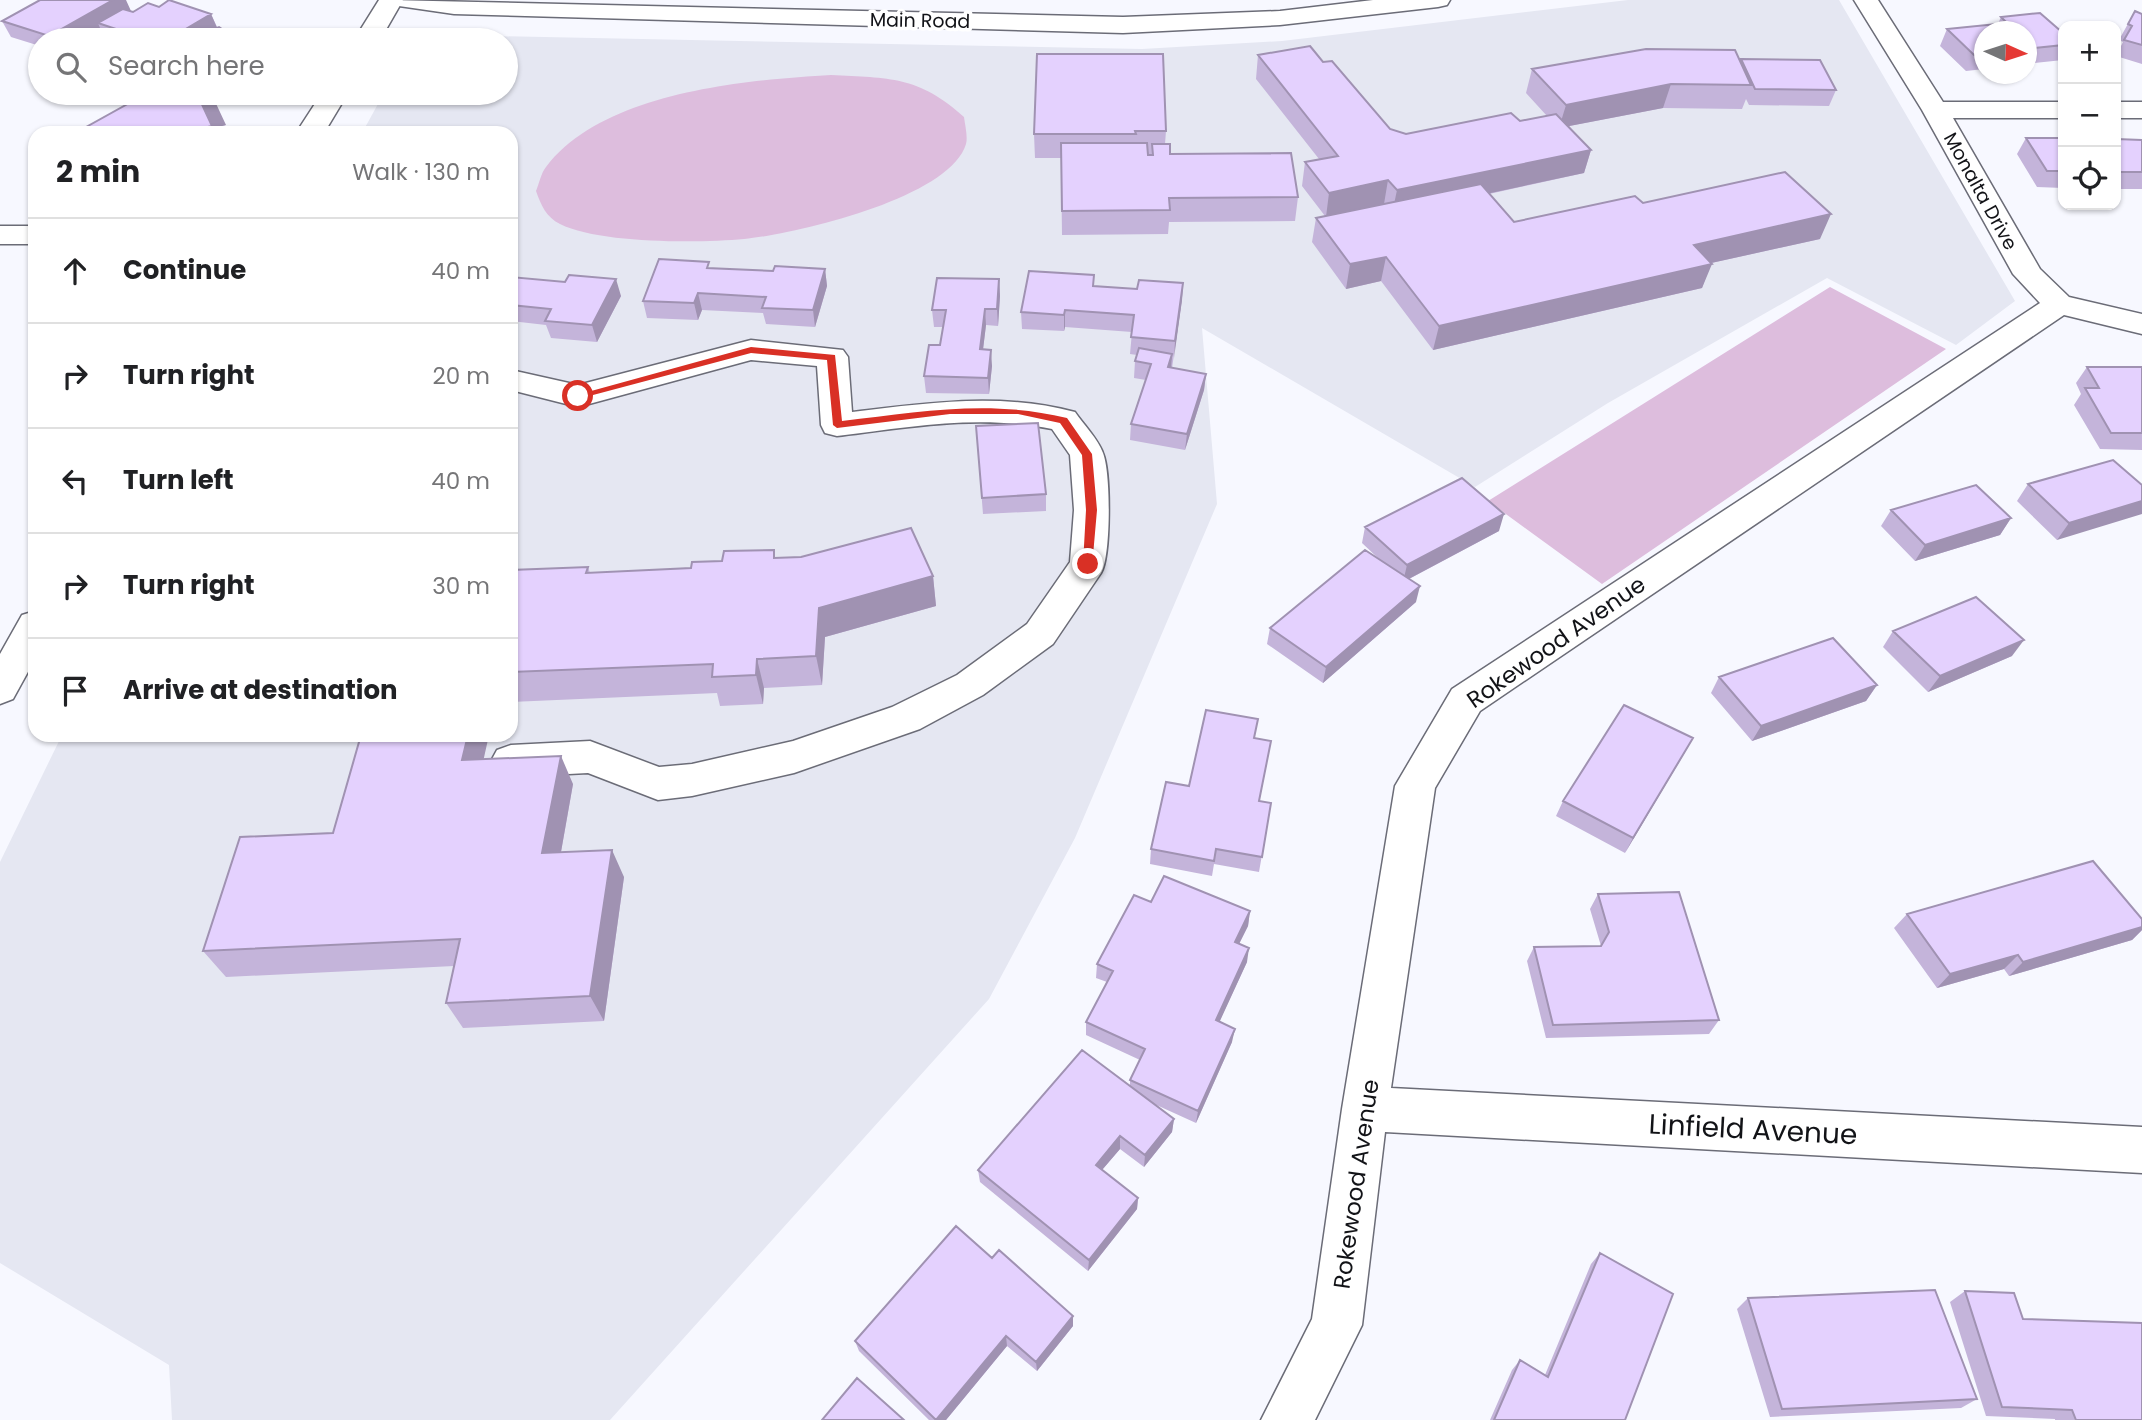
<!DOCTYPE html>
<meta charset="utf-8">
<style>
body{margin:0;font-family:Poppins,sans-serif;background:#f2f2f2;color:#202124}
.controls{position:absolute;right:21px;top:21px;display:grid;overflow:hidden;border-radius:14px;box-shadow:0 2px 5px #0004}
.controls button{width:63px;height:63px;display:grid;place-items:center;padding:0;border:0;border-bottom:2px solid #e0e0e0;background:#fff;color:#202124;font:35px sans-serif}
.compass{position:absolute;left:1974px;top:21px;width:63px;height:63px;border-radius:50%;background:#fff;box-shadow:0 2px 5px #0004;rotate:93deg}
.stop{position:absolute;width:21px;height:21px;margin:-16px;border:5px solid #d93025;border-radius:50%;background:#fff}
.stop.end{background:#d93025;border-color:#fff;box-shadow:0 2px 7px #0008}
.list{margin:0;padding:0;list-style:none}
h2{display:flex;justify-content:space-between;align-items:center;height:91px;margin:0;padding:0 28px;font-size:30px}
h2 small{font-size:23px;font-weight:400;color:#757577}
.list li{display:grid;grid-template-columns:46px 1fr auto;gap:21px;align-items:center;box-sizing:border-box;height:105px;padding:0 28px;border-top:2px solid #e0e0e0}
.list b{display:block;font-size:26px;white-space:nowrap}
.list em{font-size:23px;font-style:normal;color:#757577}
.icon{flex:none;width:38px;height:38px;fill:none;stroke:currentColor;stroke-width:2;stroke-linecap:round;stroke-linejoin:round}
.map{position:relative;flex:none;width:2142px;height:1420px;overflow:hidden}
.search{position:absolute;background:#fff;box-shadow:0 2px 5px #0004;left:28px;top:28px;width:490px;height:77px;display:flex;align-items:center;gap:18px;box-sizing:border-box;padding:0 24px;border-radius:38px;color:#757577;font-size:26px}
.panel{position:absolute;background:#fff;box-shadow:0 2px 5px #0004;left:28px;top:126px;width:490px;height:616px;border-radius:21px}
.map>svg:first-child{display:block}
.built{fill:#e5e7f2}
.green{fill:#ddbddd}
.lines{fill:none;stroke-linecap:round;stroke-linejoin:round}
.minor-casing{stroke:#6b6c77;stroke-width:3}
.major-casing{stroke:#6b6c77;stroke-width:3}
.minor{fill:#fff;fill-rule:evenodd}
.major{fill:#fff;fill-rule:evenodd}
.wall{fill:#c4b4da}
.shaded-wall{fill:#a092b2}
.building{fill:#e4d1fe;stroke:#a092b2;stroke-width:2}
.route{fill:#d93025}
.labels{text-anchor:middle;stroke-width:7;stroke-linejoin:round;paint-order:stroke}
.far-street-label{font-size:19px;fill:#121317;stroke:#fff}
.street-label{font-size:23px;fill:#121317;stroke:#fff}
.near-street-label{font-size:28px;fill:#121317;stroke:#fff}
</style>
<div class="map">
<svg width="2142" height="1420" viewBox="0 0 2142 1420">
<rect width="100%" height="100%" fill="#f7f8ff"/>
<!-- built -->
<path class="built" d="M1628 0H1839L2015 301 1956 345 1827 278 1608 403 1475 487 1202 328 1217 504 1075 838 989 999 610 1420H172L169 1365 0 1263V862L62 735H511V133H362L384 93H506V40H423L440 35 1142 49 1282 41Z"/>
<!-- green -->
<path class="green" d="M831 75C889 78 919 76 964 117 965 125 968 137 966 144 950 198 796 234 744 239 700 243 600 244 560 224 546 217 541 205 536 191 539 184 541 173 546 167 603 92 745 80 831 75Z
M1830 287 1946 349 1602 584 1488 501Z"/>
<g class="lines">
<!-- minor casing -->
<g class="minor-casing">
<path id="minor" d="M379 0H403L380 40H354Z
M1854 0H1878L1943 102H2063V118H1953L2040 269 2069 297 2142 314V334L2064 315 1480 711 1435 788 1391 1088 2142 1127V1173L1385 1132 1362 1325 1315 1420H1261L1312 1319 1342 1109 1395 786 1452 689 2040 303 2013 274 1922 110Z
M322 93H348L324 133H296Z
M2116 102H2142V118H2116Z
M0 226H35V244H0Z
M751 340 843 350 848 357 852 412C927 403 1000 392 1075 412 1084 425 1098 439 1103 453 1111 473 1111 556 1101 573L1053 644 983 695 920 729 794 773 692 796 658 800 588 773 511 777 497 772 491 761 497 750 511 745 590 741 659 767 692 764 793 741 892 707 957 675 1027 624 1070 562 1074 510 1070 455 1052 429C980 414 909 427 837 436L825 433 821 425 817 366 751 360 578 407 511 390V370L578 385Z
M35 611V659L13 699 0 704V654L22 615Z"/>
</g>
<!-- major casing -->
<g class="major-casing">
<path id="major" d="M389 0 1123 17 1280 11 1373 0H1450L1447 5 1438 7 1280 25 1123 33 454 14 392 5Z"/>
</g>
<!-- minor -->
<use href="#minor" class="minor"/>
<!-- major -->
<use href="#major" class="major"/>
</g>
<!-- wall -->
<path class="wall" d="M159 7 211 14 217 27 238 40H109L106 39 100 28 79 40H40V46L11 37 2 21 131 11H130L133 12Z
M2135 11 2142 14V64L2116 56 2123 42 2119 40Z
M2001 17 2063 33V60L2026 64V32H1984V69L1966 71 1940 46 1947 29 1998 24Z
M1037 54 1166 131 1165 144 1170 154 1298 197 1295 221 1169 222 1168 234 1062 235 1061 158H1035L1034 134Z
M1258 55 1323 62 1390 129 1406 134 1520 121 1547 116 1526 93 1532 69 1740 61 1741 59 1836 90 1829 106 1749 105 1746 99 1742 109 1663 108 1569 126 1591 150 1584 173 1489 194 1514 222 1643 203 1820 239 1711 263 1702 288 1433 350 1381 281 1346 289 1312 242 1316 218 1325 216 1302 186 1305 162 1319 159 1256 79Z
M131 94 226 125 214 128 91 132 88 126 135 100Z
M2026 138H2063V188L2037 187 2017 154Z
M2116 139 2142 140V189H2116Z
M710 268 773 271 825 269 827 286 815 327 766 324 763 313 702 310 698 320 647 318 643 301Z
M1094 275V286L1137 289 1183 283 1182 300 1172 368 1206 374 1204 390 1185 450 1130 440 1131 424 1146 380 1134 378 1135 361 1137 355 1130 354 1132 332 1065 327 1064 331 1022 329 1021 312Z
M511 277 621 296 597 342 551 338 546 325 511 321Z
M999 279 1000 296 998 326 986 325 983 349 992 366 989 394 926 393 924 376 940 345 943 327H934L932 310Z
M2087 367H2142V450L2100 449 2074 405 2081 394 2076 383Z
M976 426 1046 494V511L983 514Z
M2028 484 2142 485 2057 540 2017 501Z
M1891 510 2011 518 2000 535 1915 561 1881 526Z
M1365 527 1499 531 1409 579 1416 602 1323 683 1267 644 1270 628 1380 560 1362 543Z
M776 558 933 576 936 606 825 637 822 685 764 688 763 704 720 706 717 693 511 702V570L588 567 590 573 691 568Z
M1893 631 2012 656 1928 692 1883 647Z
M1719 677 1877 685 1866 701 1752 741 1711 693Z
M1255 738 1259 801 1271 803 1259 872 1214 864 1212 876 1150 864 1151 849 1189 786Z
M1693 738 1625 853 1556 816 1563 801Z
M484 759 573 784 561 852 624 877 604 1021 463 1028 446 1003 454 966 226 977 203 951 333 833Z
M1598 894 1719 1020 1709 1034 1546 1038 1527 961 1534 947 1601 946 1590 909Z
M1151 902 1250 911 1248 926 1239 944 1247 962 1219 1022 1232 1042 1196 1123 1152 1103 1174 1119 1172 1132 1144 1167 1120 1149 1102 1170 1138 1198 1137 1209 1088 1271 980 1182 978 1170 1130 1086V1080L1140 1060 1086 1035V1022L1107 982 1096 978 1097 964Z
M1907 914 2142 919V930L2132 940 2009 976 2004 969 1937 988 1894 928Z
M1600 1253 1625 1420H1490L1512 1370 1520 1360 1545 1375 1591 1264Z
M992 1258 1073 1316V1326L1037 1371 1007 1346 946 1420H929L859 1351 855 1341Z
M1965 1291 2023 1319 2142 1420H2055V1419L1986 1416 1950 1302Z
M1748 1298 1977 1399 1961 1408 1770 1417 1737 1309Z"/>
<!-- shaded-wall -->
<path class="shaded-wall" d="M113 0H126L131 11 105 26 98 23 100 28 79 40H52L49 36Z
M211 14 218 30 201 40H167Z
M1671 84 1663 108 1559 128 1566 105Z
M212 95 226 125 214 128 216 133H202L200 129 199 98Z
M1591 150 1584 173 1392 214 1397 190Z
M1388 180 1384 204 1326 217 1329 193Z
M1831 214 1820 239 1684 269 1694 245Z
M1386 257 1381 281 1346 289 1350 264Z
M1712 264 1702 288 1433 350 1439 326Z
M825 269 827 286 815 327 813 310Z
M616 279 621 296 597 342 592 325Z
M999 279 1000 296 998 326 997 309Z
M1183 283 1182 300 1174 358 1175 341Z
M698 293 702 310 698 320 694 303Z
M985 309 986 325 981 366 980 349Z
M1065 310V327L1064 331V315Z
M991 350 992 366 989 394 988 378Z
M1172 354 1171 370 1168 367Z
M1206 374 1204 390 1185 450 1187 434Z
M2142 501V514L2057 540 2069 523Z
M1504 514 1499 531 1403 582 1407 565Z
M2011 518 2000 535 1915 561 1925 545Z
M933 576 936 606 825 637 822 685 816 656 819 608Z
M1420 586 1416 602 1323 683 1326 667Z
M2024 640 2012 656 1928 692 1940 676Z
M757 659 764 688 763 704 756 675Z
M1877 685 1866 701 1752 741 1761 726Z
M468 735H489L477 789 462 760Z
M1693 738 1684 754 1625 853 1633 838Z
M561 756 573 784 556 880 542 853Z
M612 850 624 877 604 1021 590 996Z
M1250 911 1248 926 1233 956 1235 942Z
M2142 927V930L2132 940 2009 976 2023 962Z
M1249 948 1247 962 1214 1034 1216 1020Z
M2018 955 2004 969 1937 988 1950 974Z
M1235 1029 1232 1042 1196 1123 1198 1111Z
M1174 1119 1172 1132 1144 1167 1145 1155Z
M1120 1136V1149L1096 1177V1165Z
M1138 1198 1137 1209 1088 1271 1089 1260Z
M1073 1316V1326L1037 1371 1036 1362Z
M1006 1336 1007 1346 946 1420H936Z"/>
<!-- building -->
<path class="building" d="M40 0H113L49 36 2 21Z
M169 0 211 14 167 40H112L125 32 98 23 123 9 133 12 148 3 159 7Z
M2135 11 2142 14V45L2124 40 2132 26 2128 24Z
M2040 13 2063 33V45L2026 49V32H1984V54L1974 55 1947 29 2007 23 2001 17Z
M219 27 238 40H186Z
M1310 46 1323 62 1332 61 1390 129 1406 134 1511 113 1520 121 1556 114 1591 150 1397 190 1388 180 1329 193 1305 162 1338 156 1258 55Z
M1646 49 1735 50 1751 85 1671 84 1566 105 1532 69Z
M1037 54H1163L1166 131H1135L1136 134H1034Z
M1741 59 1820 60 1836 90 1755 89Z
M133 93H211L212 95 199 98 212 126 200 129 202 133H90L95 130 88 126 140 97 131 94Z
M2026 138H2063V171H2047Z
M2116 139 2142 140V172H2116Z
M1061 143H1147L1148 155H1153L1152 144H1170V154L1291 153 1298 197 1169 198 1170 210 1062 211Z
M1785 172 1831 214 1694 245 1712 264 1439 326 1386 257 1350 264 1316 218 1481 184 1514 222 1635 196 1643 203Z
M659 259 709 262 707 268 773 271 775 266 825 269 813 310 762 308 766 297 698 293 694 303 643 301Z
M1029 271 1094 275 1093 286 1137 289 1139 280 1183 283 1175 341 1131 337 1134 315 1065 310 1064 315 1021 312Z
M569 275 616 279 592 325 545 321 551 309 511 305V277L565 282Z
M937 278 999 279 997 309H985L980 349 991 350 988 378 924 376 929 345H940L946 310H932Z
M1139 348 1172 354 1168 367 1206 374 1187 434 1131 424 1151 364 1135 361Z
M2087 367H2142V433H2111L2085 388H2099Z
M1038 423 1046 494 982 498 976 426Z
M2113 460 2142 485V501L2069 523 2028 484Z
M1462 478 1504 514 1407 565 1365 527Z
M1976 485 2011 518 1925 545 1891 510Z
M911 528 933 576 819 608 816 656 757 659 756 675 712 677 713 664 511 672V570L588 567 586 573 691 568 692 562 722 561 724 551 774 550V558L801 557Z
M1365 550 1420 586 1326 667 1270 628Z
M1976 597 2024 640 1940 676 1893 631Z
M1833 638 1877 685 1761 726 1719 677Z
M1624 705 1693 738 1633 838 1563 801Z
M1206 710 1258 719 1254 738 1271 741 1259 801 1271 803 1262 857 1216 849 1214 861 1151 849 1166 782 1189 786Z
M361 735H468L462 760 561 756 542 853 612 850 590 996 446 1003 460 939 203 951 240 837 333 833Z
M2093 861 2142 919V927L2023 962 2018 955 1950 974 1907 914Z
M1164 876 1250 911 1235 942 1249 948 1216 1020 1235 1029 1198 1111 1130 1080 1145 1049 1086 1022 1113 971 1097 964 1134 895 1151 902Z
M1679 892 1719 1020 1553 1025 1534 947 1601 946 1609 932 1598 894Z
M1082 1050 1174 1119 1145 1155 1120 1136 1096 1165 1138 1198 1089 1260 978 1170Z
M956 1226 992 1258 999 1250 1073 1316 1036 1362 1006 1336 936 1420 855 1341Z
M1600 1253 1673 1294 1625 1420H1494L1520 1360 1548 1377Z
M1935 1290 1977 1399 1782 1409 1748 1298Z
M1965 1291 2014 1293 2023 1319 2142 1323V1420H2076L2072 1410 2002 1407Z
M857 1378 904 1420H822Z"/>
<!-- route -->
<path class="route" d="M751 347 835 355 842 421C919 412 990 399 1067 418L1092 454 1097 510 1092 567 1088 568 1083 564 1086 510 1082 455 1060 423 1018 414H950L837 428 833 425 827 360 751 353 578 399 573 396Z"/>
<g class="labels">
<!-- far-street labels -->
<g class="far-street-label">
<text transform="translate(920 20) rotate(1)" y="7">Main Road</text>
<text transform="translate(1981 191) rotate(61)" y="7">Monalta Drive</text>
</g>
<!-- street labels -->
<g class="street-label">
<text transform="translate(1556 642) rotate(-35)" y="8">Rokewood Avenue</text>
<text transform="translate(1356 1184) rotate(-82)" y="8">Rokewood Avenue</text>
</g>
<!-- near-street labels -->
<g class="near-street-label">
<text transform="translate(1753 1129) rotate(3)" y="10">Linfield Avenue</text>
</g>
</g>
</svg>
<div class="controls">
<button>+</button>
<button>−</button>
<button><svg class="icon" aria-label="locate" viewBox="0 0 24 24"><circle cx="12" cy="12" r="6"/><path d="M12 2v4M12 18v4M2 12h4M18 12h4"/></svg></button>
</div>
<svg class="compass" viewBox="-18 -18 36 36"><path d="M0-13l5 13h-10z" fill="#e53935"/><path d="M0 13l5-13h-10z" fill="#757577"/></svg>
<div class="stop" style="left:578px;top:396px"></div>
<div class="stop end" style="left:1088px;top:564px"></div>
<div class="search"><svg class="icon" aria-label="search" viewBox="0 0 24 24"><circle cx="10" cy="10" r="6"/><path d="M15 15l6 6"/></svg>Search here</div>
<section class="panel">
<h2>2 min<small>Walk · 130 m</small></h2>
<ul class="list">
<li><svg class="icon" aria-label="ahead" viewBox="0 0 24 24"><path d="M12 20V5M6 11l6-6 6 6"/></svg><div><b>Continue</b></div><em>40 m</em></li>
<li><svg class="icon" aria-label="right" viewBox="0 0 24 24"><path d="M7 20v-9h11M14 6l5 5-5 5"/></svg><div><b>Turn right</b></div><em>20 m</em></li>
<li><svg class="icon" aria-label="left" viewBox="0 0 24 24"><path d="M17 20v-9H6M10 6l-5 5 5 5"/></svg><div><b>Turn left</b></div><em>40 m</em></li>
<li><svg class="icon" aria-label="right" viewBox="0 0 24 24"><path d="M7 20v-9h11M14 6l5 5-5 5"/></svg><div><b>Turn right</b></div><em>30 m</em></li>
<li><svg class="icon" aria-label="arrive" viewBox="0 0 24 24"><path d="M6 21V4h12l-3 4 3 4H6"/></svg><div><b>Arrive at destination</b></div></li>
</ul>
</section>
</div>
